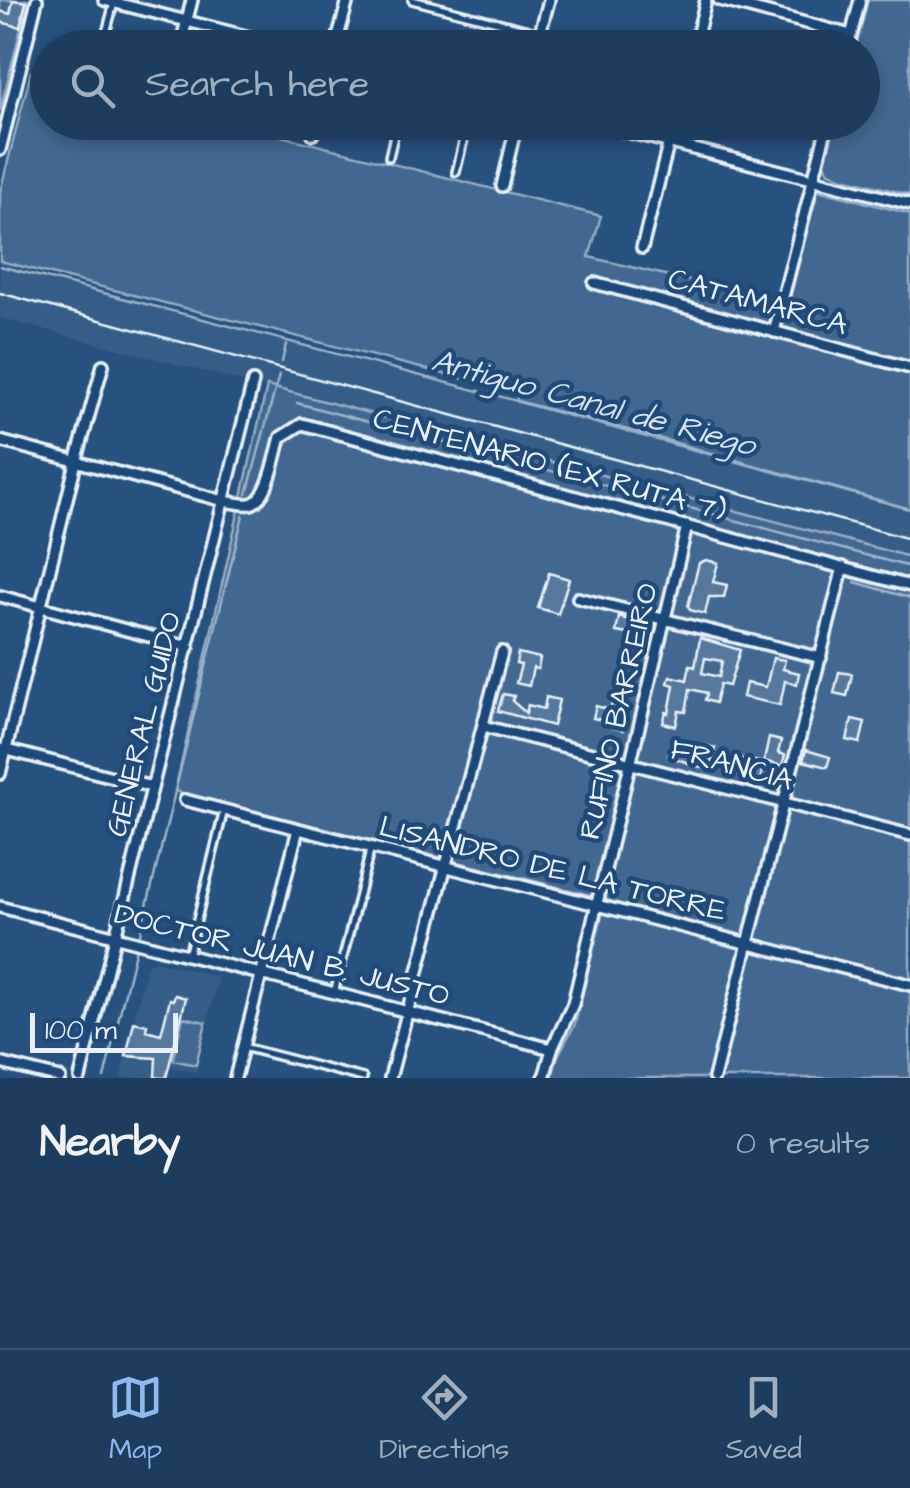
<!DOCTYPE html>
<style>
body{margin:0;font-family:"Architects Daughter",sans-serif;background:#2a4868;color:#f1f3f6}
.scale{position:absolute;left:30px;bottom:25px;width:148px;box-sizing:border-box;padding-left:10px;border:5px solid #e8f1f8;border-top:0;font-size:28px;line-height:35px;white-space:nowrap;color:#e8f1f8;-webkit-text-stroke:8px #1f4a7a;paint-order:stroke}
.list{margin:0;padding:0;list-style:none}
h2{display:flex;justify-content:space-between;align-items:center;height:130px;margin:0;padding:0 40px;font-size:42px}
h2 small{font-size:32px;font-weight:400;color:#a0aebd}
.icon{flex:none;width:55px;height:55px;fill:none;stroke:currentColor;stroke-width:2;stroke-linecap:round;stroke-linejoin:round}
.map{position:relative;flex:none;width:910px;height:1078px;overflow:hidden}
.search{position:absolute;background:#1d3d5f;box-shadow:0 5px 15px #0003;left:30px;right:30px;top:30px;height:110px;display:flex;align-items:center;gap:25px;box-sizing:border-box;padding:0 35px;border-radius:55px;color:#a0aebd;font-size:38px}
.sheet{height:270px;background:#1d3d5f}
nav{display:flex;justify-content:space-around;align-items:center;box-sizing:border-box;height:140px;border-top:2px solid #3b5674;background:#1d3d5f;font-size:28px;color:#a0aebd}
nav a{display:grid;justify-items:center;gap:5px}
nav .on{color:#90b9f0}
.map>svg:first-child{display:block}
.built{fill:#355d88}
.green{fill:#436891;stroke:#96acc4;stroke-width:2.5}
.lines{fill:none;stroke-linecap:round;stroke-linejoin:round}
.stream{stroke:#9db3c9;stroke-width:2.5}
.building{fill:#57789d;stroke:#e8f1f8;stroke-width:2.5;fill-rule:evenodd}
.service-casing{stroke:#e8f1f8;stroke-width:12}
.minor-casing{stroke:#e8f1f8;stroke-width:16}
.service{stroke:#1f4a7a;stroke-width:5}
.minor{stroke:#1f4a7a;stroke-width:9}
.rail{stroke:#e8f1f8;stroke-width:2.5}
.labels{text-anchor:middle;stroke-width:9;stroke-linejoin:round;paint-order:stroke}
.street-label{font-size:30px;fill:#e8f1f8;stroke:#1f4a7a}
.water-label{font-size:32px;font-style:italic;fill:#d5e2ec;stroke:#1f4a7a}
</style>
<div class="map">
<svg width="910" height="1078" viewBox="0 0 910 1078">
<rect width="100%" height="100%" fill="#27517f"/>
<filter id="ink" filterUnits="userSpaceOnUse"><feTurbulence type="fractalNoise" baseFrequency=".01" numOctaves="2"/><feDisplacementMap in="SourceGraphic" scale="20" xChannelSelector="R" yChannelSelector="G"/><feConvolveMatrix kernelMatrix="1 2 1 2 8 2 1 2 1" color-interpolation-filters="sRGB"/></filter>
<g filter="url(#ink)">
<!-- built -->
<path class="built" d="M0 266 651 436 910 509V557L0 318Z
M155 961 218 977 196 1072 170 1066 166 1078H120L147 965Z"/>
<!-- green -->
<path class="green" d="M0 0H28L0 111Z
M868 0H910V195L840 177 828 171 825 163 836 123 862 122V48L856 47Z
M493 27 528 36 530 47H489Z
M31 72 47 76 48 122 229 123 601 216 589 257 788 304 818 190 910 214V509L518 402 515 392 0 261V192Z
M267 386 910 557V1078H552L557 1058 575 1024 606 899 175 791Z
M183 1017 206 1022 196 1065 173 1060Z"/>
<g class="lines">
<!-- stream -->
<path class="stream" d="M0 266 651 436 910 509
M282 362 286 344
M297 403 910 567
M247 494 279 375
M855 582 910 598
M139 938 243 515
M104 1078 136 948"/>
</g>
<!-- building -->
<path class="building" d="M13 0 26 2 20 27 0 22V11L10 14Z
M706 560 718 563 713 582 727 585 724 597H709L705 614 690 610 688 606 699 563Z
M549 573 569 579 558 614 538 608Z
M619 617 644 625 641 636 616 632Z
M700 638 740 650 729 686 720 684 715 703 705 700 707 693 690 689 686 712 679 711 676 726 663 723 666 712 669 713 674 685 668 683 670 676 687 680 690 665 695 667ZM705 658 722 661 719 677 702 673Z
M518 653 540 658 538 669 533 668 529 686 516 683 521 665 516 664Z
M773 658 785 660 783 669 799 673 797 684 785 681 780 705 743 697 746 683 766 687Z
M839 672 852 674 847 696 834 693Z
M503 694 514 696 512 701 526 713 528 705 544 709 546 697 559 700 553 726 498 711Z
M612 703 623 705 621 713 626 715 623 730 611 727 612 722 593 718 596 706 610 710Z
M852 719 865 722 860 743 847 740Z
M673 738 715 748 709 770 668 756Z
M769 738 781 741 778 753 785 755 782 766 764 761Z
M806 750 830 757 827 767 803 761Z
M733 757 764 763 760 780 729 772Z
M175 995 186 998 166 1078H160L155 1077 156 1058 126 1056 134 1022 147 1025 146 1030 161 1034 170 999 173 1000Z"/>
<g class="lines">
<!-- service casing -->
<g class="service-casing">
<path id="service" d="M412 0 540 33
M102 48 114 3
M389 157 397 122
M456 172 468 122
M188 956 224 810
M334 993 371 847
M243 1047 363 1078"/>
</g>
<!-- minor casing -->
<g class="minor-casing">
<path id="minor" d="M104 0 293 48
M719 0 851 35
M180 48 192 0
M335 48 348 0
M536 48 549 0
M694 48 706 0
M848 48 860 0
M588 122 910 204
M313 134 316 122
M0 150 37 0
M502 186 517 122
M642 248 674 122
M594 283 910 368
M774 332 828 122
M0 441 224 501C232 502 243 505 250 504 269 501 276 453 281 437L302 424 910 586
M0 596 189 647
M578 598 821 658
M483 726 910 835
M3 749 152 787
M0 774 76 462 103 365
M185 800 910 985
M0 907 552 1049
M0 1063 60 1078
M80 1078 253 382
M235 1078 298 829
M390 1078 502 652
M544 1078 552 1049 573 1004 687 526
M714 1078 843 567"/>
</g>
<!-- service -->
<use href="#service" class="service"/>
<!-- minor -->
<use href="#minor" class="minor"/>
<!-- rail -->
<path class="rail" d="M0 293 910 539"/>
</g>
</g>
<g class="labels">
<!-- street labels -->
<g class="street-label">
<text transform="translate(758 301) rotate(15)" y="10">CATAMARCA</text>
<text transform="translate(550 464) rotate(15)" y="10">CENTENARIO (EX RUTA 7)</text>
<text transform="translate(618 711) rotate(-77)" y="10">RUFINO BARREIRO</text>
<text transform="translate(143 724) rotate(-76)" y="10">GENERAL GUIDO</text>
<text transform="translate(732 764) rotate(15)" y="10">FRANCIA</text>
<text transform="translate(553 868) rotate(14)" y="10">LISANDRO DE LA TORRE</text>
<text transform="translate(282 954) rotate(14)" y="10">DOCTOR JUAN B. JUSTO</text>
</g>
<!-- water labels -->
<g class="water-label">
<text transform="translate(594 402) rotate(15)" y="11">Antiguo Canal de Riego</text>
</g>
</g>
</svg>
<div class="scale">100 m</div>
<div class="search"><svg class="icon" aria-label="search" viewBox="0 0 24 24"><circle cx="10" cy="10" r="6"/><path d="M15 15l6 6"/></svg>Search here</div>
</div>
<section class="sheet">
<h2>Nearby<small>0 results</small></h2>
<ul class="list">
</ul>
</section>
<nav>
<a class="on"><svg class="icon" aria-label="map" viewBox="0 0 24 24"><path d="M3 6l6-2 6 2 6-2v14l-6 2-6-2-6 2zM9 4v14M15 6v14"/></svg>Map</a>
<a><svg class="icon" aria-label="directions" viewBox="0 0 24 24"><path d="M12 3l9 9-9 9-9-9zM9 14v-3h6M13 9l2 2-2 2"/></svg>Directions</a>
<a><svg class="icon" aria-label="saved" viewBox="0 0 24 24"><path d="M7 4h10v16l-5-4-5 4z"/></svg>Saved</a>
</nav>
